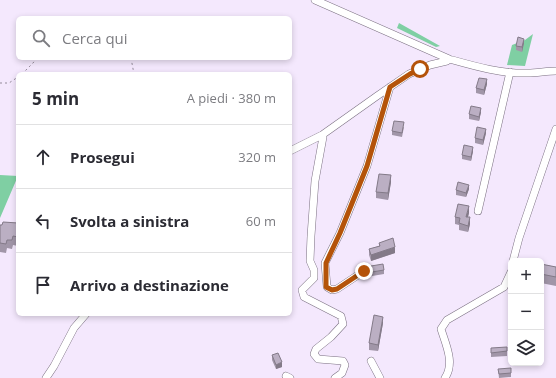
<!DOCTYPE html>
<html lang="it">
<meta charset="utf-8">
<style>
body{margin:0;font-family:"Open Sans",sans-serif;background:#f2f2f3;color:#2b2b33}
.controls{position:absolute;right:12px;bottom:12px;display:grid;overflow:hidden;border-radius:6px;box-shadow:0 2px 6px #0003}
.controls button{width:36px;height:36px;display:grid;place-items:center;padding:0;border:0;border-bottom:1px solid #e1e1e2;background:#fff;color:#2b2b33;font:20px sans-serif}
.stop{position:absolute;width:12px;height:12px;margin:-9px;border:3px solid #b45309;border-radius:50%;background:#fff}
.stop.end{background:#b45309;border-color:#fff;box-shadow:0 1px 4px #0008}
.list{margin:0;padding:0;list-style:none}
h2{display:flex;justify-content:space-between;align-items:center;height:52px;margin:0;padding:0 16px;font-size:17px}
h2 small{font-size:13px;font-weight:400;color:#7c7c81}
.list li{display:grid;grid-template-columns:26px 1fr auto;gap:12px;align-items:center;box-sizing:border-box;height:64px;padding:0 16px;border-top:1px solid #e1e1e2}
.list b{display:block;font-size:15px;white-space:nowrap}
.list em{font-size:13px;font-style:normal;color:#7c7c81}
.icon{flex:none;width:22px;height:22px;fill:none;stroke:currentColor;stroke-width:2;stroke-linecap:round;stroke-linejoin:round}
.map{position:relative;flex:none;width:556px;height:378px;overflow:hidden}
.search{position:absolute;background:#fff;box-shadow:0 2px 6px #0003;left:16px;top:16px;width:276px;height:44px;display:flex;align-items:center;gap:10px;box-sizing:border-box;padding:0 14px;border-radius:6px;color:#7c7c81;font-size:15px}
.panel{position:absolute;background:#fff;box-shadow:0 2px 6px #0003;left:16px;top:72px;width:276px;height:244px;border-radius:6px}
.map>svg:first-child{display:block}
.forest{fill:#7fcfa3}
.lines{fill:none;stroke-linecap:round;stroke-linejoin:round}
.minor-casing{stroke:#7a6f81;stroke-width:8}
.path{stroke:#938a99;stroke-width:1;stroke-dasharray:2 3;stroke-linecap:butt}
.minor{stroke:#fff;stroke-width:7}
.wall{fill:#a196a8}
.shaded-wall{fill:#837a88}
.building{fill:#bbafc3;stroke:#837a88}
.route{stroke:#b45309;stroke-width:5}
</style>
<div class="map">
<svg width="556" height="378" viewBox="0 0 556 378">
<rect width="100%" height="100%" fill="#f4e8fd"/>
<!-- forest -->
<path class="forest" d="M399 23 440 46 436 47 397 28Z
M533 34 525 66 507 65 512 45 525 40Z
M0 175 18 176 0 218Z"/>
<g class="lines">
<!-- minor casing -->
<g class="minor-casing">
<path id="minor" d="M315 0 449 59C474 66 501 74 528 73 537 73 547 71 556 71
M322 135 323 137 315 181 311 236 310 261 314 270V278L302 290 304 297 341 316 343 324 331 337 316 349 314 354 318 359 343 361 345 365 342 373 335 378
M290 151 322 135 377 96 409 74 430 65 447 61 449 59
M478 211 510 72
M513 261 519 238 556 129
M364 271 337 289 332 290 327 287 325 263 340 233 367 166 390 87
M371 361 380 378
M286 376 290 378
M46 378 54 366 74 328 86 314
M445 378C455 363 446 345 441 329L447 320 504 287 511 272"/>
</g>
<!-- path -->
<path class="path" d="M131 58 134 74
M22 74 33 63 37 58
M0 83H9L18 77"/>
<!-- minor -->
<use href="#minor" class="minor"/>
</g>
<!-- wall -->
<path class="wall" d="M524 43 522 52 516 50V46Z
M487 84 484 95 476 93V88Z
M481 112 479 121 469 119V114Z
M404 127 402 137 392 135V131Z
M486 133 483 145 475 143V138Z
M473 151 471 161 462 159V155Z
M391 182 388 200 376 198V192Z
M469 189 466 197 456 195V190Z
M469 213 468 217 470 224 468 232 459 230V225L455 224V217Z
M18 223V246L13 245 12 249 7 248 6 253 0 252V225Z
M379 243 395 253 371 261 369 255V249L379 246Z
M541 264 556 267V286L541 283Z
M371 266 384 270V274L372 276Z
M383 323 378 351 369 350V343Z
M491 348 507 351V356L491 357Z
M272 355 282 367 276 369 272 360Z
M498 369 511 373V377L499 378Z"/>
<!-- shaded-wall -->
<path class="shaded-wall" d="M524 39V43L522 52V47Z
M487 79V84L484 95V90Z
M481 108V112L479 121V117Z
M486 129V133L483 145V140Z
M473 147V151L471 161V157Z
M391 175V182L388 200V193Z
M469 185V189L466 197V193Z
M469 206V213L466 223V217Z
M470 217V224L468 232V226Z
M395 247V253L371 261V255Z
M383 317V323L378 351V345Z
M282 362V367L276 369V365Z"/>
<!-- building -->
<path class="building" d="M518 37 524 39 522 47 516 46Z
M479 78 487 79 484 90 476 88Z
M471 106 481 108 479 117 469 114Z
M394 121 404 122 402 133 392 131Z
M477 127 486 129 483 140 475 138Z
M464 145 473 147 471 157 462 155Z
M379 174 391 175 388 193 376 192Z
M458 182 469 185 466 193 456 190Z
M458 204 469 206 466 217H470L468 226 459 223 460 218 455 217Z
M3 222 18 223V237L13 236 12 240H7L6 244 0 243V225H2Z
M393 238 395 247 371 255 369 249 380 246 379 243Z
M383 264 384 270 372 272 371 266Z
M541 264 556 267V277L541 274Z
M374 315 383 317 378 345 369 343Z
M507 347V351L491 353V348Z
M278 353 282 362 276 365 272 355Z
M511 368V373L499 374 498 369Z"/>
<g class="lines">
<!-- route -->
<path class="route" d="M364 271 337 289 332 290 326 287V263L340 233 367 166 390 87 410 74 420 69"/>
</g>
</svg>
<div class="controls">
<button>+</button>
<button>−</button>
<button><svg class="icon" aria-label="layers" viewBox="0 0 24 24"><path d="M12 4l9 5-9 5-9-5zM3 14l9 5 9-5"/></svg></button>
</div>
<div class="stop" style="left:420px;top:69px"></div>
<div class="stop end" style="left:364px;top:271px"></div>
<div class="search"><svg class="icon" aria-label="search" viewBox="0 0 24 24"><circle cx="10" cy="10" r="6"/><path d="M15 15l6 6"/></svg>Cerca qui</div>
<section class="panel">
<h2>5 min<small>A piedi · 380 m</small></h2>
<ul class="list">
<li><svg class="icon" aria-label="ahead" viewBox="0 0 24 24"><path d="M12 20V5M6 11l6-6 6 6"/></svg><div><b>Prosegui</b></div><em>320 m</em></li>
<li><svg class="icon" aria-label="left" viewBox="0 0 24 24"><path d="M17 20v-9H6M10 6l-5 5 5 5"/></svg><div><b>Svolta a sinistra</b></div><em>60 m</em></li>
<li><svg class="icon" aria-label="arrive" viewBox="0 0 24 24"><path d="M6 21V4h12l-3 4 3 4H6"/></svg><div><b>Arrivo a destinazione</b></div></li>
</ul>
</section>
</div>
